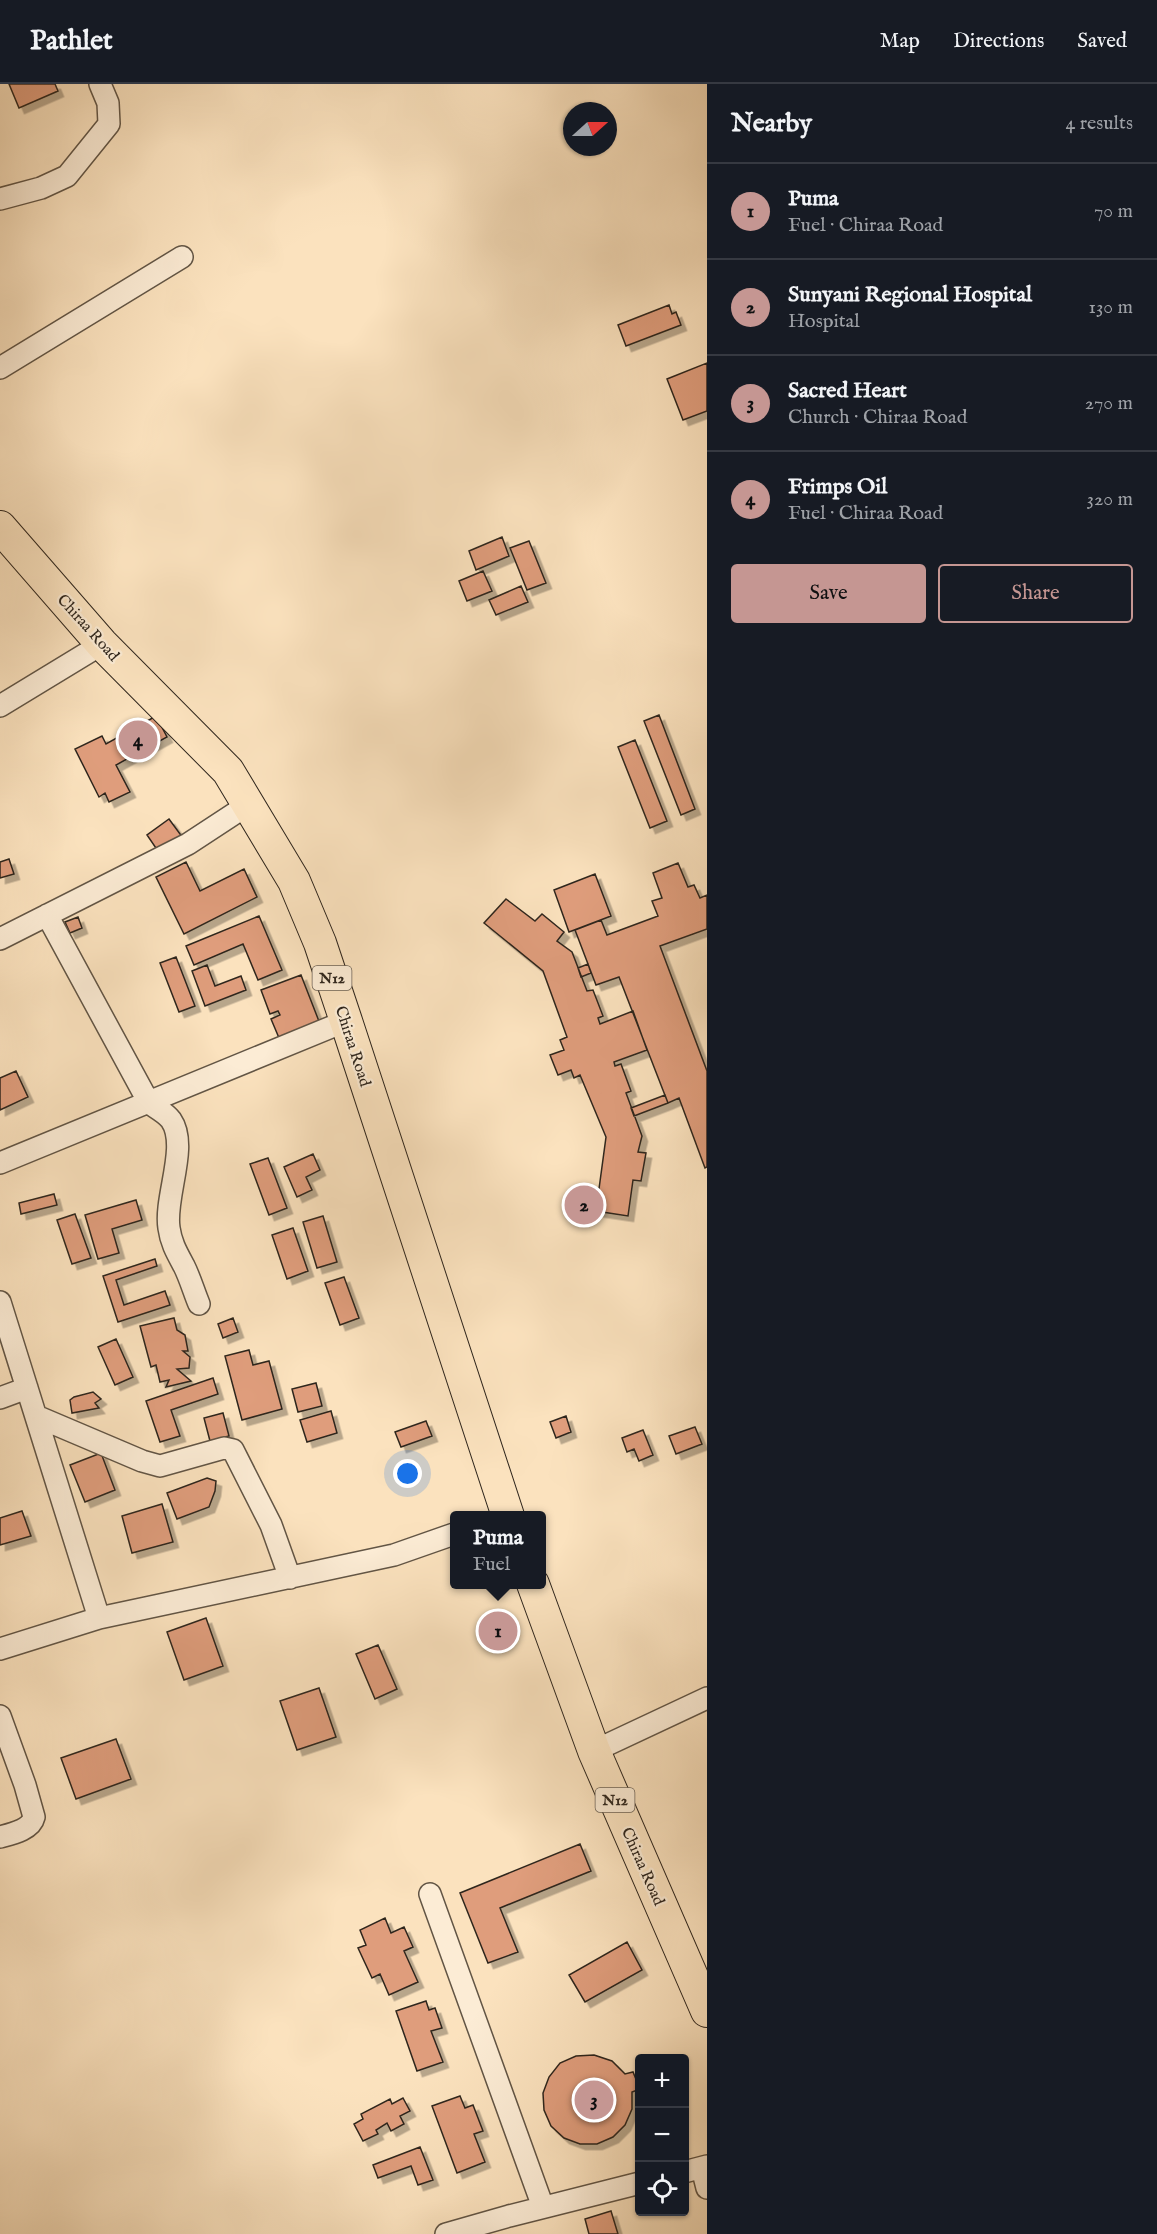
<!DOCTYPE html>
<meta charset="utf-8">
<style>
body{margin:0;font-family:"IM FELL English",serif;background:#242831;color:#f1f3f6}
.controls{position:absolute;right:18px;bottom:18px;display:grid;overflow:hidden;border-radius:6px;box-shadow:0 2px 4px #0004}
.controls button{width:54px;height:54px;display:grid;place-items:center;padding:0;border:0;border-bottom:2px solid #363941;background:#171b24;color:#f1f3f6;font:30px sans-serif}
.compass{position:absolute;left:563px;top:18px;width:54px;height:54px;border-radius:50%;background:#171b24;box-shadow:0 2px 4px #0004;rotate:69deg}
.you{position:absolute;left:408px;top:1390px;width:21px;height:21px;margin:-15px;border:4px solid #fff;border-radius:50%;background:#1a73e8;box-shadow:0 0 0 9px #1a73e833}
.badge{display:grid;place-items:center;width:39px;height:39px;border-radius:50%;background:#c59692;color:#111;font-size:20px;font-weight:700}
.pin{position:absolute;translate:-50% -50%;border:3px solid #fff;box-shadow:0 2px 6px #0006}
.popup{position:absolute;left:450px;top:1427px;width:96px;height:78px;box-sizing:border-box;display:grid;place-content:center;border-radius:6px;background:#171b24;filter:drop-shadow(0 2px 4px #0005);font-size:20px;white-space:nowrap;color:#9ea1a6}
.popup b{font-size:22px;color:#f1f3f6}
.popup::after{content:'';position:absolute;left:50%;top:100%;margin-left:-12px;border:12px solid transparent;border-top-color:#171b24}
.list{margin:0;padding:0;list-style:none}
h2{display:flex;justify-content:space-between;align-items:center;height:78px;margin:0;padding:0 24px;font-size:26px}
h2 small{font-size:20px;font-weight:400;color:#9ea1a6}
.list li{display:grid;grid-template-columns:39px 1fr auto;gap:18px;align-items:center;box-sizing:border-box;height:96px;padding:0 24px;border-top:2px solid #363941}
.list b{display:block;font-size:22px;white-space:nowrap}
.list p{margin:0;font-size:20px;white-space:nowrap;color:#9ea1a6}
.list em{font-size:20px;font-style:normal;color:#9ea1a6}
.actions{display:flex;gap:12px;padding:18px 24px}
.actions a{flex:1;padding:14px 0;border:2px solid #c59692;border-radius:6px;text-align:center;font-size:21px;color:#c59692}
.actions .main{background:#c59692;color:#111}
.icon{flex:none;width:33px;height:33px;fill:none;stroke:currentColor;stroke-width:2;stroke-linecap:round;stroke-linejoin:round}
.map{position:relative;flex:none;width:707px;height:2150px;overflow:hidden}
header{display:flex;align-items:center;gap:36px;box-sizing:border-box;height:84px;padding:0 30px;background:#171b24;border-bottom:2px solid #363941}
header strong{font-size:28px}
nav{display:flex;gap:33px;margin-inline-start:auto;font-size:21px}
main{display:flex}
aside{flex:1;background:#171b24}
.map>svg:first-child{display:block}
.building{fill:#df9d7c;stroke:#2f261d;stroke-width:1.5;filter:url(#shadow)}
.lines{fill:none;stroke-linecap:round;stroke-linejoin:round}
.minor-casing{stroke:#625545;stroke-width:24}
.highway-casing{stroke:#2f261d;stroke-width:34}
.minor{stroke:#fcecd5;stroke-width:21}
.highway{stroke:#fbe2be;stroke-width:32}
.labels{text-anchor:middle;stroke-width:4.5;stroke-linejoin:round;paint-order:stroke}
.shield{fill:#fcecd5;stroke:#6c6154;stroke-width:1.5}
.shield-label{font-size:15px;font-weight:bold;fill:#2f261d}
.street-label{font-size:16px;fill:#2f261d;stroke:#fcecd5}
</style>
<header>
<strong>Pathlet</strong>
<nav><a>Map</a><a>Directions</a><a>Saved</a></nav>
</header>
<main>
<div class="map">
<svg width="707" height="2150" viewBox="0 0 707 2150">
<defs>
<filter id="shadow"><feDropShadow dx="5.5" dy="5.5" stdDeviation="0" flood-color="#0004"/></filter>
</defs>
<rect width="100%" height="100%" fill="#fbe2be"/>
<filter id="stains"><feTurbulence type="fractalNoise" baseFrequency=".00333" numOctaves="4"/><feColorMatrix values="0 0 0 0 .2 0 0 0 0 .09 0 0 0 0 .02 0 0 0 .5 -.17"/></filter>
<radialGradient id="worn" r=".72"><stop offset=".6" stop-color="#630" stop-opacity="0"/><stop offset="1" stop-color="#630" stop-opacity=".3"/></radialGradient>
<!-- building -->
<path class="building" d="M9 0H55L58 7 19 24Z
M669 221 672 230 676 228 681 241 626 262 618 241Z
M707 279V327L683 336 667 295Z
M502 453 509 472 476 486 469 467Z
M529 457 546 499 527 506 510 464Z
M483 487 492 507 467 517 459 497Z
M521 502 528 518 496 531 489 516Z
M659 631 695 725 681 731 644 637Z
M156 632 167 653 116 681 130 708 109 718 105 709 99 713 75 665 102 652 106 660Z
M635 656 667 737 650 744 618 663Z
M169 735 183 754 160 770 147 751Z
M9 775 14 790 0 794V778Z
M186 778 200 807 244 785 257 813 184 850 156 793Z
M678 779 688 803 694 801 700 814 707 811V845L660 862 707 987V1083L705 1084 679 1014 668 1019 619 893 596 901 575 846 601 836 607 851 658 832 652 817 662 814 653 789Z
M595 790 611 832 569 848 554 806Z
M506 815 535 837 542 830 564 848 557 857 572 868 587 907 593 906 603 932 598 934 600 940 633 927 647 966 614 978 615 982 621 980 631 1007 626 1009 642 1052 638 1068 646 1069 641 1097 633 1096 628 1132 596 1127 606 1053 580 991 574 994 571 986 558 991 550 971 564 966 560 956 567 953 543 887 484 839Z
M259 832 282 886 258 896 243 860 194 881 186 862Z
M78 833 82 844 70 849 65 838Z
M176 873 195 922 179 928 160 879Z
M588 880 591 889 581 893 578 884Z
M207 881 215 902 241 892 246 906 205 922 192 887Z
M301 891 322 945 282 961 271 935 280 931 278 927 270 930 261 906Z
M16 987 28 1013 0 1026V994Z
M665 1011 668 1019 634 1032 631 1024Z
M313 1070 320 1086 306 1093 312 1106 297 1113 284 1083Z
M268 1074 287 1124 269 1131 250 1080Z
M54 1110 57 1121 21 1130 19 1119Z
M136 1116 142 1136 112 1145 119 1169 98 1175 85 1131Z
M75 1130 91 1174 72 1180 57 1136Z
M323 1132 337 1178 317 1184 303 1138Z
M293 1144 308 1187 287 1195 272 1151Z
M155 1175 157 1182 116 1196 124 1221 165 1207 170 1221 118 1238 103 1192Z
M344 1193 359 1234 340 1241 325 1199Z
M174 1234 177 1246 185 1251 188 1267H183L190 1273 189 1284 177 1285 191 1297 166 1303 169 1296 160 1298 156 1281 151 1283 140 1242Z
M233 1234 238 1248 223 1254 218 1240Z
M116 1255 133 1293 115 1301 98 1263Z
M249 1266 253 1281 269 1277 282 1325 242 1336 225 1272Z
M213 1294 218 1310 171 1326 180 1352 160 1358 146 1317Z
M316 1299 322 1322 298 1328 292 1305Z
M93 1308 101 1315 95 1319 99 1324 72 1329 70 1316 74 1313Z
M331 1327 337 1349 307 1358 300 1336Z
M223 1329 229 1352 210 1357 204 1334Z
M566 1332 571 1348 556 1354 550 1338Z
M426 1337 432 1352 401 1363 395 1348Z
M695 1343 702 1360 676 1370 669 1352Z
M643 1346 653 1371 639 1377 634 1365 627 1368 622 1354Z
M101 1369 115 1406 85 1418 70 1381Z
M207 1394 216 1397 215 1407 209 1423 177 1435 167 1409Z
M162 1420 173 1458 132 1469 122 1432Z
M22 1427 31 1452 0 1461V1434Z
M206 1534 223 1582 184 1596 167 1548Z
M378 1561 397 1605 375 1615 356 1570Z
M319 1604 336 1653 297 1666 280 1617Z
M116 1655 131 1695 76 1715 61 1674Z
M580 1760 591 1787 500 1824 518 1868 488 1879 460 1809Z
M385 1834 391 1849 404 1843 413 1863 404 1867 418 1898 389 1911 380 1890 372 1894 358 1864 366 1861 360 1846Z
M627 1858 642 1886 585 1918 569 1891Z
M426 1917 429 1926 435 1924 442 1944 431 1947 443 1978 417 1987 396 1927Z
M594 1971 612 1977 625 1990 633 1988 640 2005 632 2008V2025L625 2041 613 2053 597 2060H580L564 2054 551 2042 544 2026 543 2009 549 1993 560 1979 576 1972Z
M460 2012 465 2024 473 2021 483 2047 474 2050 485 2078 457 2089 432 2022Z
M403 2014 410 2027 400 2032 404 2040 391 2047 387 2039 376 2046 378 2050 363 2057 354 2040 363 2035 361 2030 390 2015 392 2020Z
M420 2063 433 2096 418 2101 411 2082 378 2094 373 2081Z
M611 2127 618 2150H589L585 2135Z"/>
<g class="lines">
<!-- minor casing -->
<g class="minor-casing">
<path id="minor" d="M0 115 41 104 67 92 109 40 108 19 100 0
M0 284 182 173
M0 622 102 560
M47 831 149 1019C156 1024 166 1029 171 1036 189 1062 164 1113 169 1144 171 1159 177 1169 184 1182 190 1194 194 1208 199 1220
M0 855 188 760 249 720
M0 1079 346 937
M0 1218 99 1534
M0 1314 27 1304
M36 1332 142 1377 160 1382 224 1364 233 1366 271 1441 290 1494
M0 1565 99 1534 394 1471 454 1450
M0 1632 25 1701 34 1733C31 1746 11 1750 0 1753
M594 1667 707 1614
M430 1810 543 2123
M702 2084 707 2104
M684 2088 707 2082
M446 2150 509 2132 640 2099"/>
</g>
<!-- highway casing -->
<g class="highway-casing">
<path id="highway" d="M0 443 102 560 228 687 294 797 320 859 346 937 508 1432
M533 1500 594 1667 707 1927"/>
</g>
<!-- minor -->
<use href="#minor" class="minor"/>
<!-- highway -->
<use href="#highway" class="highway"/>
</g>
<g class="labels">
<!-- shield labels -->
<g class="shield">
<rect x="312.5" y="882" width="39" height="24" rx="4.5"/>
<rect x="595.5" y="1704" width="39" height="24" rx="4.5"/>
</g>
<g class="shield-label">
<text x="332" y="899">N12</text>
<text x="615" y="1721">N12</text>
</g>
<!-- street labels -->
<g class="street-label">
<text transform="translate(89 543) rotate(48)" y="6">Chiraa Road</text>
<text transform="translate(354 962) rotate(72)" y="6">Chiraa Road</text>
<text transform="translate(644 1782) rotate(66)" y="6">Chiraa Road</text>
</g>
</g>
<rect width="100%" height="100%" filter="url(#stains)"/>
<rect width="100%" height="100%" fill="url(#worn)"/>
</svg>
<div class="controls">
<button>+</button>
<button>−</button>
<button><svg class="icon" aria-label="locate" viewBox="0 0 24 24"><circle cx="12" cy="12" r="6"/><path d="M12 2v4M12 18v4M2 12h4M18 12h4"/></svg></button>
</div>
<svg class="compass" viewBox="-18 -18 36 36"><path d="M0-13l5 13h-10z" fill="#e53935"/><path d="M0 13l5-13h-10z" fill="#9ea1a6"/></svg>
<div class="you"></div>
<div class="pin badge" style="left:498px;top:1547px">1</div>
<div class="popup"><b>Puma</b>Fuel</div>
<div class="pin badge" style="left:584px;top:1121px">2</div>
<div class="pin badge" style="left:594px;top:2016px">3</div>
<div class="pin badge" style="left:138px;top:656px">4</div>
</div>
<aside>
<h2>Nearby<small>4 results</small></h2>
<ul class="list">
<li><span class="badge">1</span><div><b>Puma</b><p>Fuel · Chiraa Road</p></div><em>70 m</em></li>
<li><span class="badge">2</span><div><b>Sunyani Regional Hospital</b><p>Hospital</p></div><em>130 m</em></li>
<li><span class="badge">3</span><div><b>Sacred Heart</b><p>Church · Chiraa Road</p></div><em>270 m</em></li>
<li><span class="badge">4</span><div><b>Frimps Oil</b><p>Fuel · Chiraa Road</p></div><em>320 m</em></li>
</ul>
<div class="actions"><a class="main">Save</a><a>Share</a></div>
</aside>
</main>
